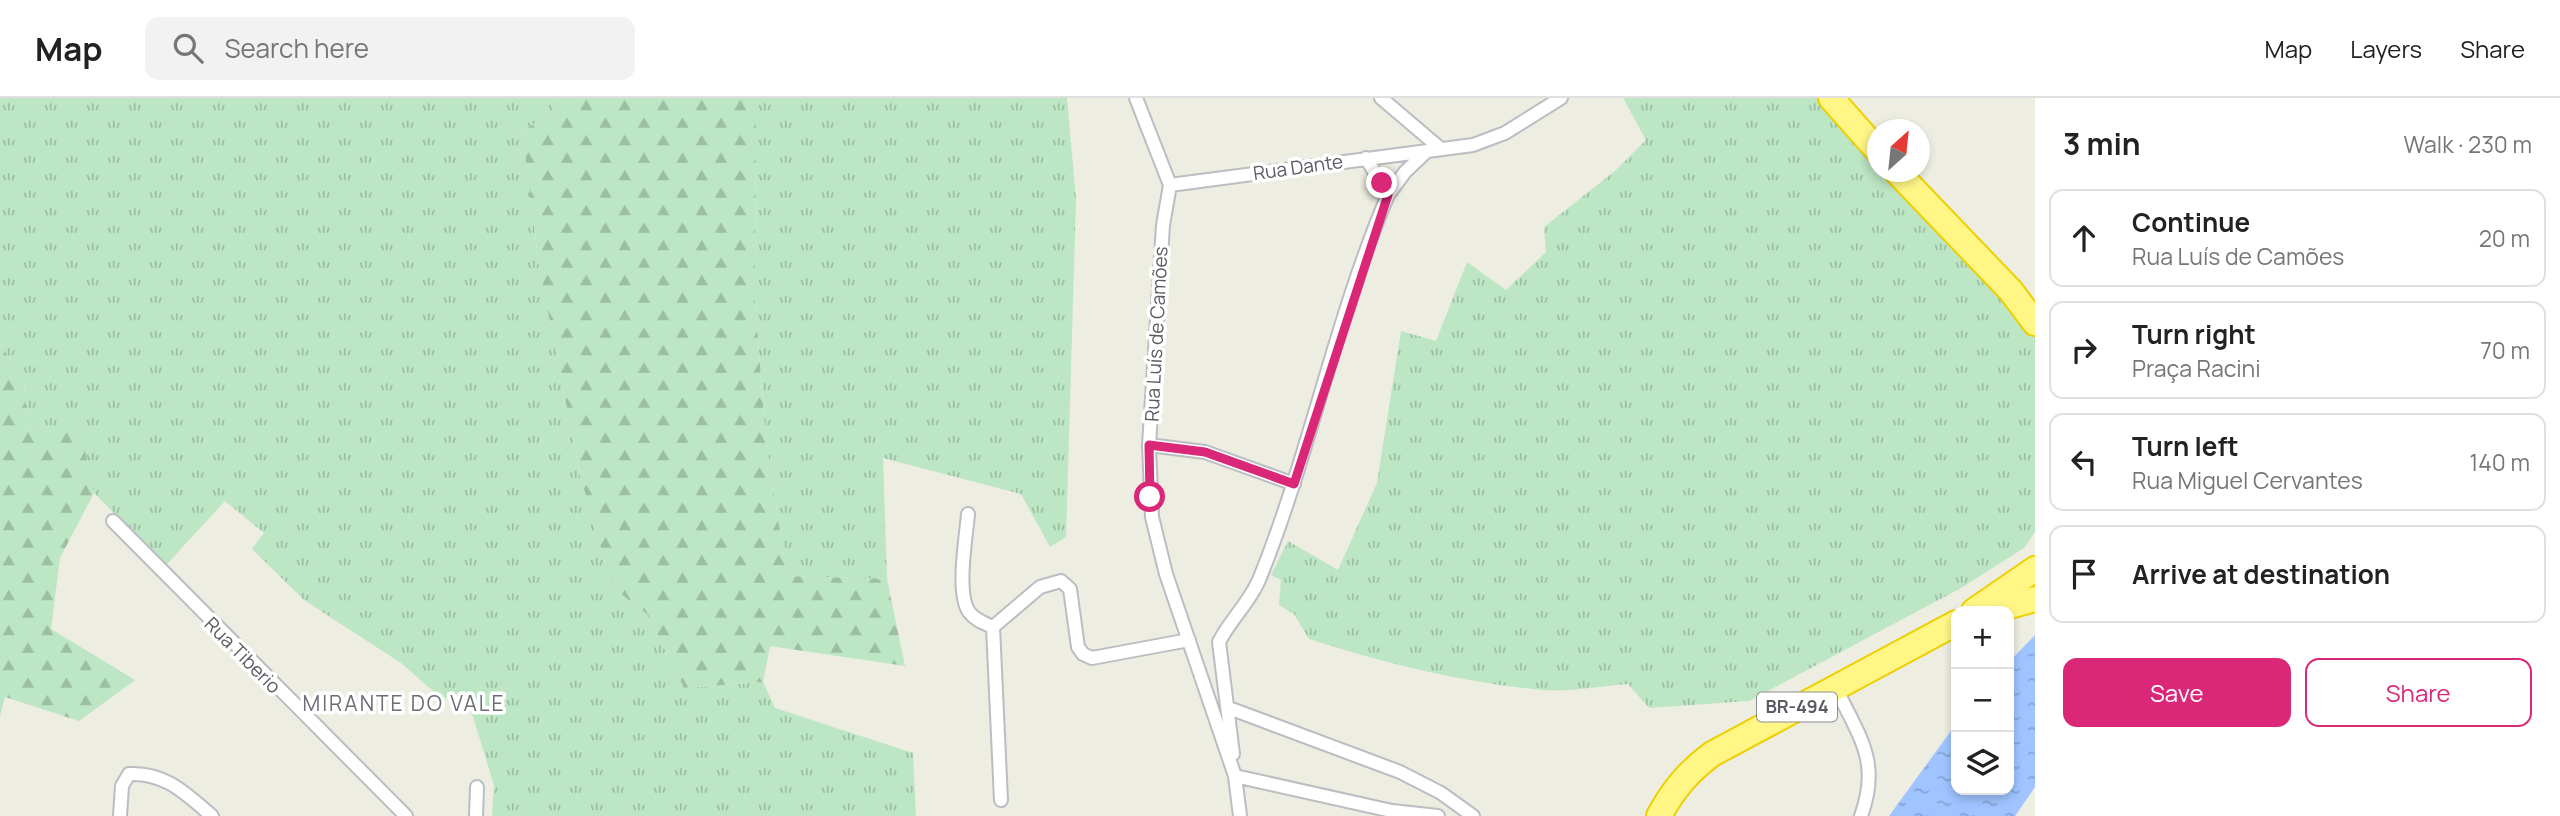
<!DOCTYPE html>
<meta charset="utf-8">
<style>
body{margin:0;font-family:Manrope,sans-serif;background:#f2f2f2;color:#222}
.controls{position:absolute;right:21px;bottom:21px;display:grid;overflow:hidden;border-radius:14px;box-shadow:0 4px 10px #0003}
.controls button{width:63px;height:63px;display:grid;place-items:center;padding:0;border:0;border-bottom:2px solid #e0e0e0;background:#fff;color:#222;font:35px sans-serif}
.compass{position:absolute;left:1867px;top:21px;width:63px;height:63px;border-radius:50%;background:#fff;box-shadow:0 4px 10px #0003;rotate:27deg}
.stop{position:absolute;width:21px;height:21px;margin:-16px;border:5px solid #db2777;border-radius:50%;background:#fff}
.stop.end{background:#db2777;border-color:#fff;box-shadow:0 2px 7px #0008}
.list{margin:0;padding:0;list-style:none}
h2{display:flex;justify-content:space-between;align-items:center;height:91px;margin:0;padding:0 28px;font-size:30px}
h2 small{font-size:23px;font-weight:400;color:#767676}
.list li{display:grid;grid-template-columns:46px 1fr auto;gap:21px;align-items:center;box-sizing:border-box;height:98px;margin:0 14px 14px;padding:0 14px;border:2px solid #e0e0e0;border-radius:14px}
.list b{display:block;font-size:26px;white-space:nowrap}
.list p{margin:0;font-size:23px;white-space:nowrap;color:#767676}
.list em{font-size:23px;font-style:normal;color:#767676}
.actions{display:flex;gap:14px;padding:21px 28px}
.actions a{flex:1;padding:16px 0;border:2px solid #db2777;border-radius:14px;text-align:center;font-size:24px;color:#db2777}
.actions .main{background:#db2777;color:#fff}
.icon{flex:none;width:38px;height:38px;fill:none;stroke:currentColor;stroke-width:2;stroke-linecap:round;stroke-linejoin:round}
.map{position:relative;flex:none;width:2035px;height:718px;overflow:hidden}
header{display:flex;align-items:center;gap:42px;box-sizing:border-box;height:98px;padding:0 35px;background:#fff;border-bottom:2px solid #e0e0e0}
header strong{font-size:33px}
nav{display:flex;gap:38px;margin-inline-start:auto;font-size:24px}
.search{width:490px;height:63px;background:#f2f2f2;display:flex;align-items:center;gap:18px;box-sizing:border-box;padding:0 24px;border-radius:14px;color:#767676;font-size:26px}
main{display:flex}
aside{flex:1;background:#fff}
.map>svg:first-child{display:block}
.grass{fill:url(#grass-tufts)}
.forest{fill:url(#forest-firs)}
.water{fill:url(#water-ripples)}
.lines{fill:none;stroke-linecap:round;stroke-linejoin:round}
.street-casing{stroke:#bcbdc3;stroke-width:16}
.highway-casing{stroke:#eecf00;stroke-width:28}
.street{stroke:#fff;stroke-width:12}
.highway{stroke:#fff686;stroke-width:24}
.route{stroke:#db2777;stroke-width:9}
.labels{text-anchor:middle;stroke-width:7;stroke-linejoin:round;paint-order:stroke}
.shield{fill:#fff;stroke:#8c8d92;stroke-width:2}
.shield-label{font-size:18px;font-weight:bold;fill:#5a5c63}
.street-label{font-size:19px;fill:#5a5c63;stroke:#fff}
.neighbourhood-label{font-size:21px;letter-spacing:2px;fill:#6b6e75;stroke:#fff}
</style>
<header>
<strong>Map</strong>
<div class="search"><svg class="icon" aria-label="search" viewBox="0 0 24 24"><circle cx="10" cy="10" r="6"/><path d="M15 15l6 6"/></svg>Search here</div>
<nav><a>Map</a><a>Layers</a><a>Share</a></nav>
</header>
<main>
<div class="map">
<svg width="2035" height="718" viewBox="0 0 2035 718">
<defs>
<pattern id="grass-tufts" width="24" height="20" patternUnits="userSpaceOnUse" patternTransform="scale(1.75)"><rect width="24" height="20" fill="#bce6c4"/><path d="M3 7l-1-3M5 7V3M7 7l1-3M15 17l-1-3M17 17v-4M19 17l1-3" fill="none" stroke="#9cbea3"/></pattern>
<pattern id="forest-firs" width="22" height="20" patternUnits="userSpaceOnUse" patternTransform="scale(1.75)"><rect width="22" height="20" fill="#bce6c4"/><path d="M5 1l3.5 6h-7zM16 11l3.5 6h-7z" fill="#9cbea3"/></pattern>
<pattern id="water-ripples" width="26" height="14" patternUnits="userSpaceOnUse" patternTransform="scale(1.75)"><rect width="26" height="14" fill="#9fc4ff"/><path d="M2 4q2-2 4 0t4 0M15 11q2-2 4 0t4 0" fill="none" stroke="#85a2d2"/></pattern>
</defs>
<rect width="100%" height="100%" fill="#edede1"/>
<!-- grass -->
<path class="grass" d="M0 0H552L555 14 522 33 539 168 580 377 612 489 647 516 684 590 763 584 775 610 913 655 916 718H492L494 687 465 593 442 601 401 565 304 502 252 451 264 435 225 403 166 467 94 395 79 325 28 334 24 283 0 246Z
M756 0H1067L1076 102 1066 439 1050 449 1021 396 883 360 887 481 787 478 766 344 755 202Z
M1623 0H1819L1877 62 1878 74H1888L2035 239V434L2024 450 1961 490 1749 603 1649 610 1628 586C1601 588 1571 594 1543 592 1464 585 1384 565 1309 541L1294 516 1279 507 1281 482 1271 477 1288 443 1338 472 1377 385 1401 233 1436 243 1467 164 1506 192 1546 154 1544 129 1615 73 1646 42Z"/>
<!-- forest -->
<path class="forest" d="M552 0H756L755 203 766 344 787 478 887 481 905 568 770 548 763 584 684 590 647 516 612 489 580 377 539 168 522 33 555 14Z
M0 246 24 283 28 334 79 324 94 395 60 460 51 531 135 582 79 623 5 599 0 618Z"/>
<!-- water -->
<path class="water" d="M2035 537V689L2015 718H1889L1956 626V692H2009V564Z"/>
<g class="lines">
<!-- street casing -->
<g class="street-casing">
<path id="street" d="M1136 0 1170 87 1163 127 1149 347 1152 419 1166 476 1235 678 1240 718
M1381 0 1441 51
M1366 60 1388 97
M1170 87 1473 47 1505 35 1561 0
M1149 347 1205 354 1294 386
M968 416C966 440 956 495 969 514 975 522 984 525 993 529L1040 489 1061 483 1070 491 1078 549 1083 556 1092 560 1189 542
M113 423 406 718
M993 529 1001 702
M1836 590C1859 639 1881 663 1861 718
M1229 610 1400 674 1441 695 1473 718
M1233 656 1219 544C1230 522 1249 505 1259 482 1310 356 1335 221 1388 97L1405 74 1427 53
M1235 678 1392 713 1438 718
M120 718 122 688 129 676C165 674 186 696 212 718
M476 718 477 689"/>
</g>
<!-- highway casing -->
<g class="highway-casing">
<path id="highway" d="M1831 0 1878 53
M1897 74 2011 193 2035 225
M1974 513 2035 471
M1992 513 2035 501
M1659 718C1673 692 1688 674 1712 656L1956 525"/>
</g>
<!-- street -->
<use href="#street" class="street"/>
<!-- highway -->
<use href="#highway" class="highway"/>
</g>
<g class="lines">
<!-- route -->
<path class="route" d="M1150 399 1149 347 1205 354 1294 386 1388 97 1382 85"/>
</g>
<g class="labels">
<!-- shield labels -->
<rect class="shield" x="1757" y="594.5" width="80" height="29" rx="5"/>
<g class="shield-label">
<text x="1797" y="615">BR-494</text>
</g>
<!-- street labels -->
<g class="street-label">
<text transform="translate(1298 69) rotate(-8)" y="7">Rua Dante</text>
<text transform="translate(1156 236) rotate(-87)" y="7">Rua Luís de Camões</text>
<text transform="translate(243 557) rotate(45)" y="7">Rua Tiberio</text>
</g>
<!-- neighbourhood labels -->
<g class="neighbourhood-label">
<text x="404" y="613">MIRANTE DO VALE</text>
</g>
</g>
</svg>
<div class="controls">
<button>+</button>
<button>−</button>
<button><svg class="icon" aria-label="layers" viewBox="0 0 24 24"><path d="M12 4l9 5-9 5-9-5zM3 14l9 5 9-5"/></svg></button>
</div>
<svg class="compass" viewBox="-18 -18 36 36"><path d="M0-13l5 13h-10z" fill="#e53935"/><path d="M0 13l5-13h-10z" fill="#767676"/></svg>
<div class="stop" style="left:1150px;top:399px"></div>
<div class="stop end" style="left:1382px;top:85px"></div>
</div>
<aside>
<h2>3 min<small>Walk · 230 m</small></h2>
<ul class="list">
<li><svg class="icon" aria-label="ahead" viewBox="0 0 24 24"><path d="M12 20V5M6 11l6-6 6 6"/></svg><div><b>Continue</b><p>Rua Luís de Camões</p></div><em>20 m</em></li>
<li><svg class="icon" aria-label="right" viewBox="0 0 24 24"><path d="M7 20v-9h11M14 6l5 5-5 5"/></svg><div><b>Turn right</b><p>Praça Racini</p></div><em>70 m</em></li>
<li><svg class="icon" aria-label="left" viewBox="0 0 24 24"><path d="M17 20v-9H6M10 6l-5 5 5 5"/></svg><div><b>Turn left</b><p>Rua Miguel Cervantes</p></div><em>140 m</em></li>
<li><svg class="icon" aria-label="arrive" viewBox="0 0 24 24"><path d="M6 21V4h12l-3 4 3 4H6"/></svg><div><b>Arrive at destination</b></div></li>
</ul>
<div class="actions"><a class="main">Save</a><a>Share</a></div>
</aside>
</main>
